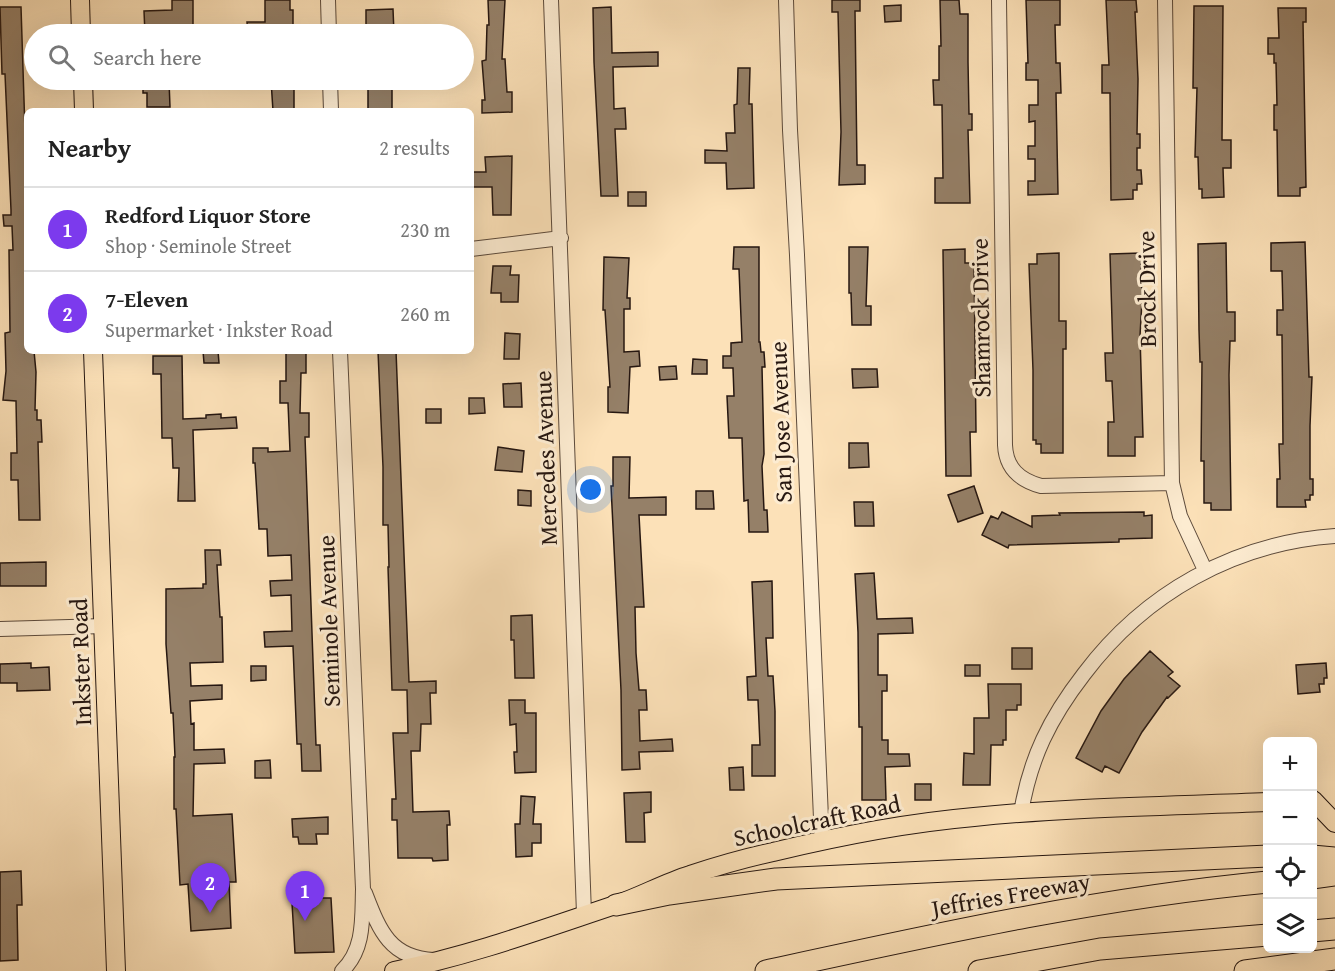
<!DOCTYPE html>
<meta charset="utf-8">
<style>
body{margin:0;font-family:"Gentium Book Plus",serif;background:#f2f2f2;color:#222}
.controls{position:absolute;right:18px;bottom:18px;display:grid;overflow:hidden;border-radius:9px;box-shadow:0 6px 24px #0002}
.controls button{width:54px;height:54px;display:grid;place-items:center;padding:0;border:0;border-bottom:2px solid #e0e0e0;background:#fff;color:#222;font:30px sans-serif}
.you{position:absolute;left:591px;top:490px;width:21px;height:21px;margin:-15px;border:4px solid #fff;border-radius:50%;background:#1a73e8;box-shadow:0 0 0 9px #1a73e833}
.badge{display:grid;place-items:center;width:39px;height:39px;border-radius:50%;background:#7c3aed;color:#fff;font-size:20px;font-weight:700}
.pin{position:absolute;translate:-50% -50px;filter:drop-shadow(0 2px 3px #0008)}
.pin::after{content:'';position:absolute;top:32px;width:21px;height:18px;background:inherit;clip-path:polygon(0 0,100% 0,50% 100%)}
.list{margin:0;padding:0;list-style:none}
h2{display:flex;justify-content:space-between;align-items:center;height:78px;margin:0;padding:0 24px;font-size:26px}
h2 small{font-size:20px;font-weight:400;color:#767676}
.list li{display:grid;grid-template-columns:39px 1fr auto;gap:18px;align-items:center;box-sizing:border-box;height:84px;padding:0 24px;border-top:2px solid #e0e0e0}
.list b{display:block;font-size:22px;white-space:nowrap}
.list p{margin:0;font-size:20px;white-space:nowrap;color:#767676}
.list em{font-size:20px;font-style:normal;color:#767676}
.icon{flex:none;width:33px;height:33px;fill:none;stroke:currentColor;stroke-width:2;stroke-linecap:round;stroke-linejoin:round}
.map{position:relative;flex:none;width:1335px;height:971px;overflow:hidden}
.search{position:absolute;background:#fff;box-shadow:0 6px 24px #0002;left:24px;top:24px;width:450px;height:66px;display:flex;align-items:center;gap:15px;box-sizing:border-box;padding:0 21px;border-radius:33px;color:#767676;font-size:22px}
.panel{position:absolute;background:#fff;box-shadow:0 6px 24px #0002;left:24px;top:108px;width:450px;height:246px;border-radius:9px}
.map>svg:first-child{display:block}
.building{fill:#958068;stroke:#261711;stroke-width:1.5}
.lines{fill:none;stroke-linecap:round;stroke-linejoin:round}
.minor-casing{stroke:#5c4a3b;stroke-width:16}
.major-casing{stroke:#261711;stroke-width:20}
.highway-casing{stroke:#261711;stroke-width:23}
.minor{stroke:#fdecd1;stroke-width:14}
.major{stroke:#fce1b8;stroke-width:18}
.highway{stroke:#fce1b8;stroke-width:21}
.labels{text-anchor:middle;stroke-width:6;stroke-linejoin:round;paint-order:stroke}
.street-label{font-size:24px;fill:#261711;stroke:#fdecd1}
</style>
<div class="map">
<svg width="1335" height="971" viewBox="0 0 1335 971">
<rect width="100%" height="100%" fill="#fce1b8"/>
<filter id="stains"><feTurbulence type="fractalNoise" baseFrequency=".00333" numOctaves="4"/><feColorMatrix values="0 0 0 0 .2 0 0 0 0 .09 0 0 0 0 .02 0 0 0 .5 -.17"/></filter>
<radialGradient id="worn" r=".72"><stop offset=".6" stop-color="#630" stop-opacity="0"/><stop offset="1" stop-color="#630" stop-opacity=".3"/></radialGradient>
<!-- building -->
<path class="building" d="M172 0H193V34H145L144 11 172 10Z
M265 0H290V10H293V34H248L247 22H265Z
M488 0H505L502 59H505L507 92H512V112L482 113V100H485L482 61 486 60 487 25H489Z
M832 0H860V11H855L857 165H865V184L839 185 841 132 838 12H832Z
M940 0H959L960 14H968V62L969 114H972V130H968L970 203H935V178H943L942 105H934L933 80H939V46H941Z
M1026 0H1060V25H1055L1056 63H1060L1061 93H1056L1058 194 1028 195V181H1035V159H1028V146H1035V121L1029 122V105H1038V80H1026V63H1028Z
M1106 0H1136L1137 12H1135L1138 79 1137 134H1140V148H1137V170H1141L1142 184H1137V190H1133V199L1111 200 1110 93H1102V65H1109Z
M901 5V21L885 22 884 6Z
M1194 6H1223L1222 140H1231V168H1223L1224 197 1202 198V189H1199L1198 157H1195L1197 88H1193Z
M0 7H21L25 131H27V351H34L36 372 35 410H37V420H41L42 442H38L40 520H19L18 480H11V453H17L16 401 3 400 6 371 5 333 10 332 9 250H13L12 226H4L3 215H11V210L5 74H2Z
M611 7 612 53 658 52V66L613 67 614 109 625 108 626 129H615L618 196H601L594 62 593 8Z
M1278 8H1306V22H1303L1306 187 1300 188V196H1278L1277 130H1274V105H1277L1276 63H1274V54H1268V38H1279Z
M393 9 394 34H366V10Z
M738 68H750L749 104H752L754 188 727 189 726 163H705V150L727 151 726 133H735L734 105 737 104Z
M271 80H294V111H273Z
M143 81H169L170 107H147V93H143Z
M392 87V111H368V88Z
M512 156 511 215H493L492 187H471V172H486L485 157Z
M628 192H646V206H628Z
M1305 242 1309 377H1312L1310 426V479H1313V495H1310V500H1305L1306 507H1277V479H1280L1279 444H1283L1282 335H1277V310H1283L1282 271H1271V243Z
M1226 243 1227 312H1235V341H1230L1229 375 1231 510H1211V503H1204V461H1201L1202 362H1200L1199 330 1198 244Z
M734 247H759V342H760L761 352H764L765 367H762L764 454 762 466 764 510H767L768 532H749L748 500 744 501 742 438H729L727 396H734L733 368H723V356H731V343L742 342 739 269H733Z
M849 247H868L866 306H871V325H852L851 293H849Z
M965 249V263H974L976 432H970L971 476H946L943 250Z
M1059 253V321H1066V349H1063V453H1041V444H1036V440H1033V370L1029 264H1037V254Z
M1141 253 1142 300 1140 336 1143 437H1135V456H1108V422H1114L1112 381H1106L1105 353H1113L1110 254Z
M604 257 629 258 627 298H630V309H624V352L639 351 640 366 630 367 628 413 608 412V387H610L605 310H603Z
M493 266H511L510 275H519L518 302H501V293H491Z
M505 333 520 334 519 359H504Z
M203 351H218L219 363H204Z
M286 351H306V373H301L300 413H309V437H305L316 745H320L321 771H302L301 744H297L293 646 265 647 264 632 292 631 291 595 271 596 270 581 292 580 291 555 268 556 267 529H259L255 463H253V448H268V452L290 451 288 403H280V381H286Z
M378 351H396L409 682 436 681V693H430L431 724H421L420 751H411L413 812 449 811 450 825H447L448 860 433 861 432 858H398L397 820H392V799H396L393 733H408L407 690H392L388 567H389L388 525H383V467Z
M153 356H182L183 419 206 418V415L221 414V418L236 417 237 428 193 430 195 501H178L179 468H173L172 438H162L161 374H153Z
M693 359 707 360V374H692Z
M676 366 677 379 660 380 659 367Z
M852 369H877L878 387 853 388Z
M521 383 522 407H504L503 384Z
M469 398H484L485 413 469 414Z
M426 409H441V423H426Z
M849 443H868L869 467 849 468Z
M498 447 524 451 522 472 495 470Z
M613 457H630L629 498 666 497V515H639L644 607H635L636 653 639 690H646L647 710H639L640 741 672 739 673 751 639 752 640 769 622 770 621 690 611 486H613Z
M974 486 983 513 958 522 948 495Z
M518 490 531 491V506L518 505Z
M696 491H713L714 509H696Z
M854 502H873L874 526H855Z
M1002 512 1032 527V516L1060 515 1059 513 1144 512V516L1152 515V538L1119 539V542L1009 545 1008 548 982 535 991 516 998 519Z
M205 550H220L221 565H217L220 617H222L223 662 190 663 191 686 222 685V699L190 701 191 724 194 723V750L224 749 225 763 194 764 193 816 232 814 236 882H229L231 928 191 931 188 884 180 885 176 809H174V757H175L173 713H171L166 644V589L203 588V584H206Z
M46 562V586H0V563Z
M874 573 877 619 912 618 913 633 878 634V675H887V691H882V740H888V754H909L910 766 885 767 886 800H862V727H859L858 632 855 574Z
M772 581 773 638H766L768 676H773L775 711V776H752V745H760L758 700H748L747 677 756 676 752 582Z
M532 615 534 678H515L514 640H511V616Z
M1012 648H1032V669H1012Z
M1150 651 1173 672 1168 676 1180 686 1168 698 1167 697 1142 732 1119 773 1105 766 1102 772 1076 758 1101 711 1124 679Z
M31 663V668L49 667 50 690 17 691V683H0V664Z
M1326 663 1327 678H1324V684H1319L1320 692 1298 694 1296 665Z
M965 665H980V676H965Z
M251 666H266V680L251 681Z
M988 684H1021V705H1017V710H1006V740H1003V745H991L990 785H963L964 753 974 754V718H989Z
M509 700H525V713H536V772L515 773 514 752H517L516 724 510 725Z
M270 760 271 778H255V761Z
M743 767 744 790H730L729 768Z
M915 784H931V800H915Z
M651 792V812L644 813 645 842H626L624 793Z
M521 796 535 797 533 824H541V843H532V856L516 857 515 824H520Z
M328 817V834H316L317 844H299L298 837H293L292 819Z
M21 871 22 905H17L18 960 0 961V872Z
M311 885 312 898H331L334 952 295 953 291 886Z"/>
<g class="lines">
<!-- minor casing -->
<g class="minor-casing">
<path id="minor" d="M328 0 329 34
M551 0 584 914
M786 0 790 130 797 255 822 842
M999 0 1005 445C1006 468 1019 480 1041 486L1172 483
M1165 0 1172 483 1180 516 1205 570
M330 80 331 111
M471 249 561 238
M340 351 363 889C362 918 365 949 342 971
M0 629 104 626
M1021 813C1030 758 1050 718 1084 674 1145 593 1234 543 1335 536
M365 893C379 929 389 958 434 960"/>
</g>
<!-- major casing -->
<g class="major-casing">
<path id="major" d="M80 0 81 34
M83 80 84 111
M93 351 116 971
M1313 800 1335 823
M394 971C472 955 540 930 615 905 640 897 664 883 690 875 717 866 745 858 773 852 839 836 906 823 974 817 1071 807 1170 806 1268 802"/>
</g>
<!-- highway casing -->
<g class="highway-casing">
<path id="highway" d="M1312 856 1335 858
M1312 878 1335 875
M616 905 669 894 776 879 1268 856
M1312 931 1335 929
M766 971C932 935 1098 898 1268 882
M979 971 1100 949 1268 935
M1245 971 1335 959"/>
</g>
<!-- minor -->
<use href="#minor" class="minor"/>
<!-- major -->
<use href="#major" class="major"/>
<!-- highway -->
<use href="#highway" class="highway"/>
</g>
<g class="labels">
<!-- street labels -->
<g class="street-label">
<text transform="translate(1147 289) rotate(-91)" y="8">Brock Drive</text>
<text transform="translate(981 318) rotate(-91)" y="8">Shamrock Drive</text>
<text transform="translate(781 422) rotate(-92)" y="8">San Jose Avenue</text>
<text transform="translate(546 458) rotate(-92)" y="8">Mercedes Avenue</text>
<text transform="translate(329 621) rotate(-92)" y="8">Seminole Avenue</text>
<text transform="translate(81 662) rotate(-92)" y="8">Inkster Road</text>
<text transform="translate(817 821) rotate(-12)" y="8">Schoolcraft Road</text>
<text transform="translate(1011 895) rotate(-10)" y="8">Jeffries Freeway</text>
</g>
</g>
<rect width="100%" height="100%" filter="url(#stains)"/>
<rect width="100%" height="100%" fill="url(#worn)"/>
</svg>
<div class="controls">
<button>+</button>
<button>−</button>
<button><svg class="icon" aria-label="locate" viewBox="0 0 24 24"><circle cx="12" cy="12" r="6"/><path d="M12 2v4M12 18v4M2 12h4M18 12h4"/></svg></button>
<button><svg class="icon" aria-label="layers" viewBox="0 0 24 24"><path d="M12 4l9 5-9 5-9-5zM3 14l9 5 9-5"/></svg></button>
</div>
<div class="you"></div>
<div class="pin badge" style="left:305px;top:921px">1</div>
<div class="pin badge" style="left:210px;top:913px">2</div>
<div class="search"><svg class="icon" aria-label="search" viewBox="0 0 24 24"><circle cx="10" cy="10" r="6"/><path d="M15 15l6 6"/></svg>Search here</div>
<section class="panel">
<h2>Nearby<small>2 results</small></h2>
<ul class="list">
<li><span class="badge">1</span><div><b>Redford Liquor Store</b><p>Shop · Seminole Street</p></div><em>230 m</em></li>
<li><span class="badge">2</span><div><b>7-Eleven</b><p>Supermarket · Inkster Road</p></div><em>260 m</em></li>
</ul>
</section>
</div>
